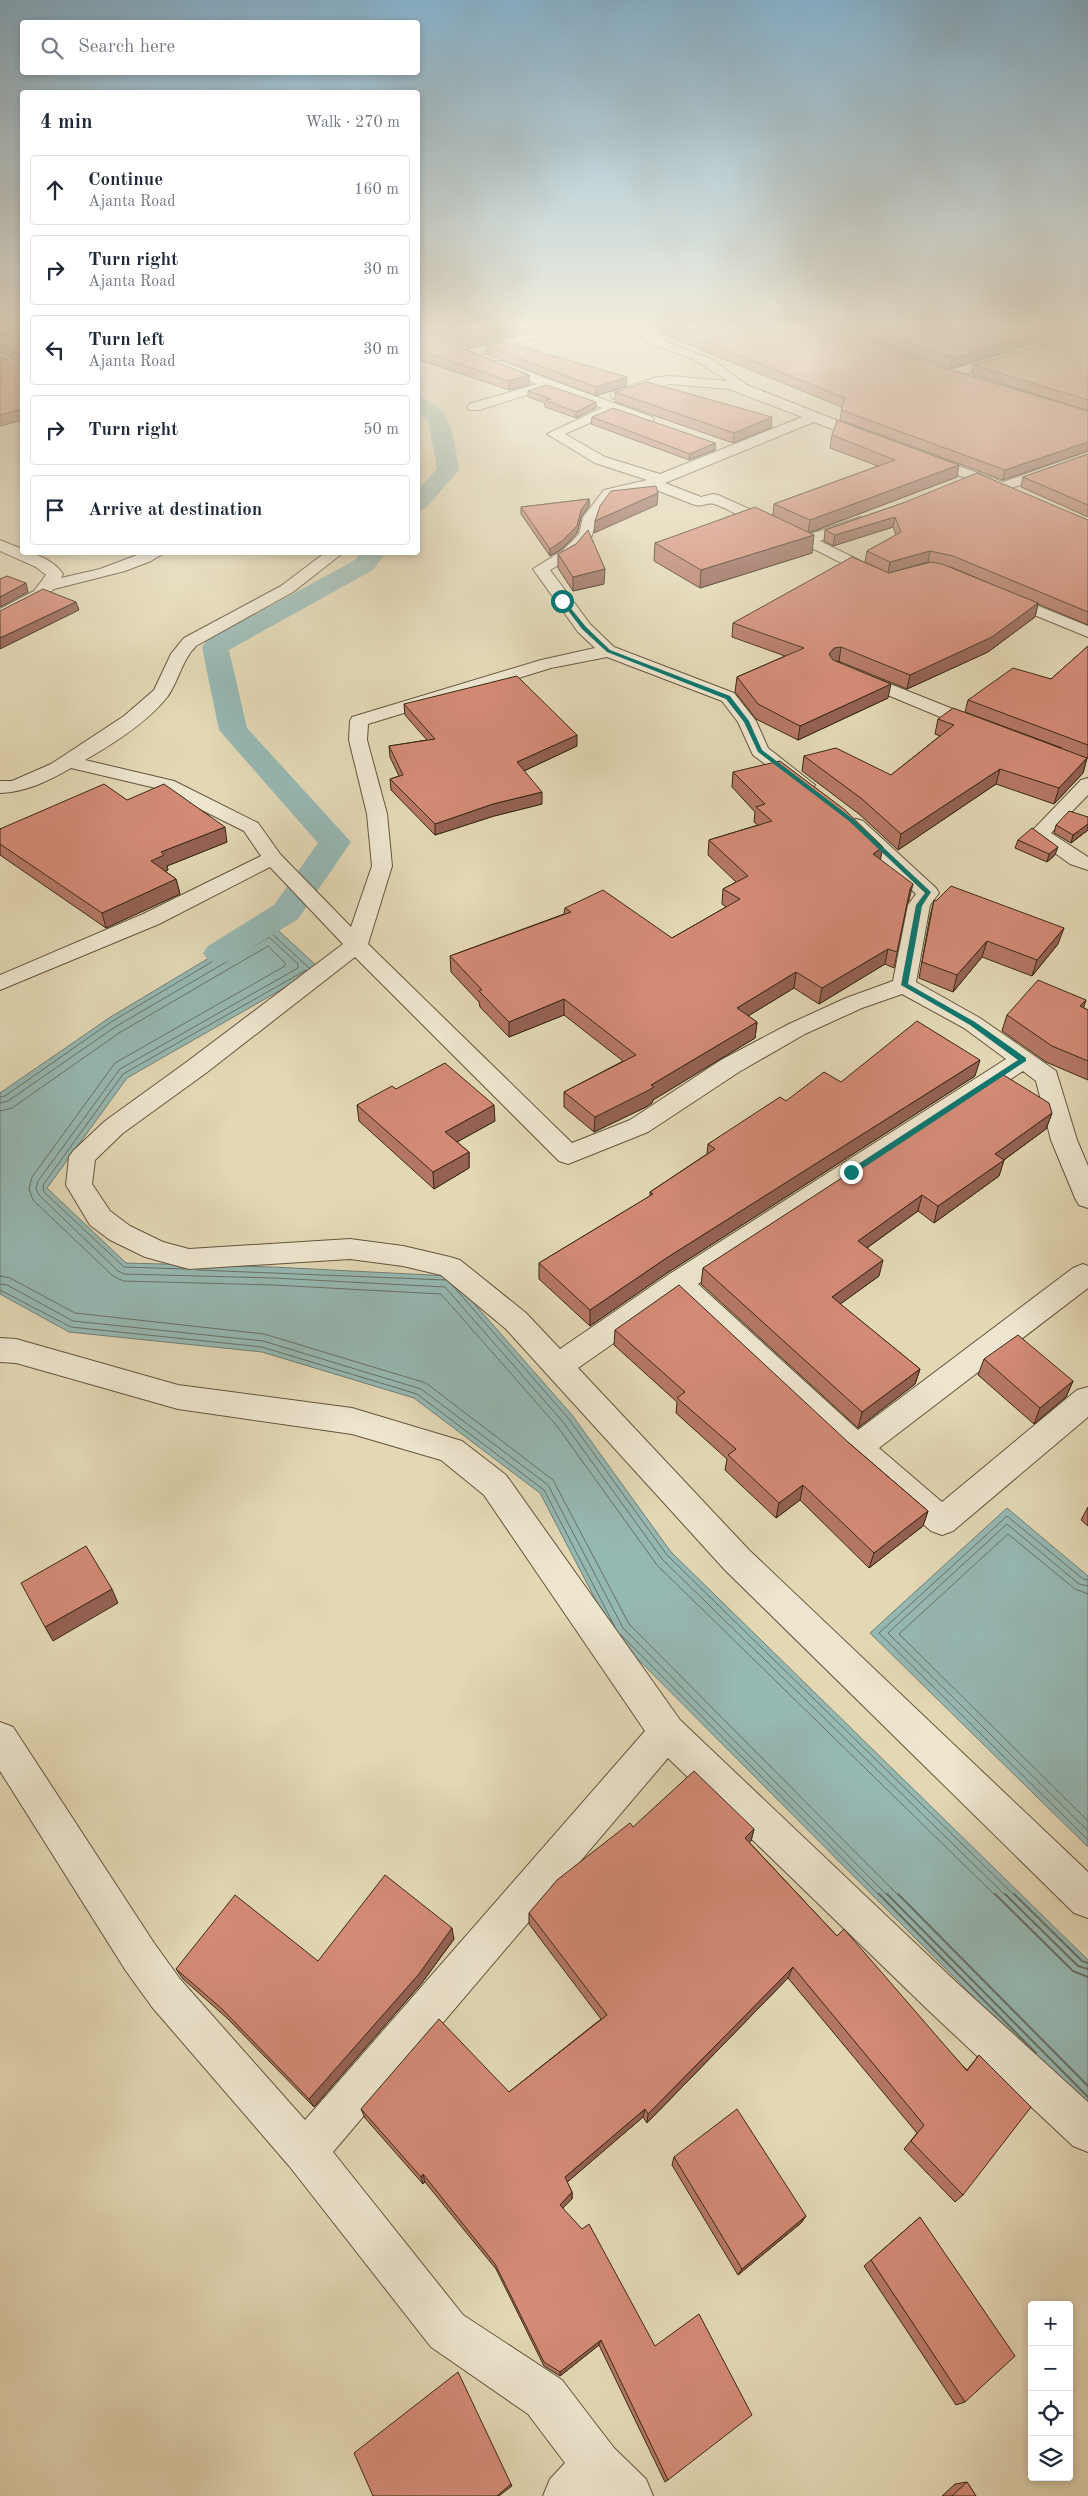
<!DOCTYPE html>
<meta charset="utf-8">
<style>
body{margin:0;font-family:"Old Standard TT",serif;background:#f2f2f3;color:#1f2937}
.controls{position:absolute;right:15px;bottom:15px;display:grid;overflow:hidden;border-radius:5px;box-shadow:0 2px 8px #0003}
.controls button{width:45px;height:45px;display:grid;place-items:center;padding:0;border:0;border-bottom:1px solid #e0e1e3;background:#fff;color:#1f2937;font:25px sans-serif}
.stop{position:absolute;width:15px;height:15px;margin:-11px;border:4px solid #0f766e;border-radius:50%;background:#fff}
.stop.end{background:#0f766e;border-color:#fff;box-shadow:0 1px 5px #0008}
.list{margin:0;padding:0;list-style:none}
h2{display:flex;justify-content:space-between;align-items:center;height:65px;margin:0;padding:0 20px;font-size:21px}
h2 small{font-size:16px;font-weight:400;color:#747a83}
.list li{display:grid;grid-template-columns:32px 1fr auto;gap:15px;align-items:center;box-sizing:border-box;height:70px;margin:0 10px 10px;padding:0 10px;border:1px solid #e0e1e3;border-radius:5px}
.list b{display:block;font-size:19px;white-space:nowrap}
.list p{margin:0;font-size:16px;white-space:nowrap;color:#747a83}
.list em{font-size:16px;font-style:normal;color:#747a83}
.icon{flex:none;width:28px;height:28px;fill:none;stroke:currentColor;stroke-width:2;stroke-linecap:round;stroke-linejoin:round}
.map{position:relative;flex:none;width:1088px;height:2496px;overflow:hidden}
.search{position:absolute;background:#fff;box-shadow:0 2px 8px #0003;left:20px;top:20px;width:400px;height:55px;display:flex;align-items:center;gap:12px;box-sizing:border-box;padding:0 18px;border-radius:5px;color:#747a83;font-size:19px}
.panel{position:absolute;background:#fff;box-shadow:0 2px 8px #0003;left:20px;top:90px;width:400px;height:465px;border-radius:5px}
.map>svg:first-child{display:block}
.water{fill:#96b8b3;stroke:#717f74}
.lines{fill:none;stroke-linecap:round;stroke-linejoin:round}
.shore-far1{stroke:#687064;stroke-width:1}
.shore{stroke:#687064;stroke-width:2}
.canal{fill:#96b8b3;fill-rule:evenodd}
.minor-casing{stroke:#64543d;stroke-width:2}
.minor{fill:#ede5ce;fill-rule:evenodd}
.wall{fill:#b57765;stroke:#3a2915;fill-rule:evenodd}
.shaded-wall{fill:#946153;stroke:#3a2915}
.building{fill:#d38a76;stroke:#3a2915}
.route{fill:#0f766e}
</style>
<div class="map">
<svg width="1088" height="2496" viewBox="0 0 1088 2496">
<rect width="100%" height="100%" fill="#e3d7b4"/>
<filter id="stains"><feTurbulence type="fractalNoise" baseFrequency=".004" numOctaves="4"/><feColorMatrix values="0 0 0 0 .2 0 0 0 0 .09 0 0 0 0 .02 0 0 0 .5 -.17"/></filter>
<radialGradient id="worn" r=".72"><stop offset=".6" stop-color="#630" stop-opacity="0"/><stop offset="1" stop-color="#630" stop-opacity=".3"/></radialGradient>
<!-- water -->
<path class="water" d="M269 922 319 968 127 1078 47 1188 126 1263 273 1267 450 1276 572 1415 671 1552 1088 1960V2112L614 1635 540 1493 414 1398 262 1352 69 1332 0 1294V1093L109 1018Z
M1007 1508 1088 1576V1847L870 1633Z"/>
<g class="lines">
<!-- shore-far1 -->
<path class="shore-far1" d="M0 1097 5 1096 111 1022 267 929 309 968
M0 1103 8 1101 115 1027 269 937 298 964V968L120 1069 38 1181 36 1189 39 1195 118 1271 124 1274 273 1278 445 1287 563 1422 663 1560 1006 1896
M0 1111 12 1108 119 1033 268 946 285 963V966L115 1063 32 1177 29 1189 33 1200 113 1276 123 1281 273 1285 441 1294 557 1426 657 1565 996 1896
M186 1269 124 1267 44 1192 43 1185 123 1074 306 970
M197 1270 446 1280
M0 1276 10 1278 75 1313 264 1334 426 1383 553 1480 629 1624 899 1896
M0 1284 7 1285 73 1321 263 1341 421 1389 548 1485 623 1628 888 1896
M453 1286 568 1418 667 1555 1015 1896
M0 1290 71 1327 262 1347 417 1394 544 1490 615 1627
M1088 1580 1083 1579 1007 1516 879 1633 1088 1840
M1088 1586 1079 1584 1007 1524 888 1633 1088 1831
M1088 1594 1075 1589 1008 1534 899 1634 1088 1821
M621 1635 880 1896"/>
<!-- shore -->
<path class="shore" d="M879 1894 1036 2053
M887 1894 1088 2097
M898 1894 1088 2086
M995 1894 1073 1971 1088 1977
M1005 1894 1078 1966 1088 1969
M1014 1894 1082 1961 1088 1963"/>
<!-- canal -->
<path class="canal" d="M418 397C454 406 453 440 459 470L426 508 418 510V490L437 469 428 420 418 412Z
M361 552H386L373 570 229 650 247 728 351 842 298 919 232 960 220 964 208 960 203 953 208 946 274 905 318 843 219 730 202 647 206 641 355 560Z"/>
<!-- minor casing -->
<g class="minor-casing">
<path id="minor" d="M547 329H569L467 358 461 354 463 351Z
M862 329H885L858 337 878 344 880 347 878 350H870L839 337 841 334Z
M1060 329H1078L1088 333V341Z
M647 334 713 360 747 385 874 435 876 438 869 442 864 441 814 422 665 483 701 497 713 494 718 495 781 523 784 526 781 529C764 534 732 509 714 504 708 502 702 507 695 505L651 488 614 496 598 517 591 538 575 556 550 570 590 624 614 647 734 693 756 721 768 748 815 785 812 789H798L753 755 738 722 722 701 607 657 551 668 368 724 367 740 387 814 392 866 368 944 572 1143 630 1120 721 1060 789 1024 846 998 893 981 908 905 916 894 849 829 846 825 849 821 856 819 863 821 936 888 939 893 930 905 916 982 980 1018 1056 1071 1077 1140 1088 1166V1208L1079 1205 1075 1198 1051 1140 1036 1081 1023 1071 698 1284 858 1430 1073 1268 1083 1264 1088 1266V1288L879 1448 942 1502 1077 1390 1088 1387V1417L953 1531 942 1535 931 1531 846 1457 677 1299 578 1368 749 1550 1088 1872V1918L1074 1913 725 1570 506 1329 441 1275 403 1266 350 1259 189 1269 145 1257 110 1240 90 1225 66 1185 69 1157 73 1151 105 1121 188 1061 343 944 270 867 159 924 0 990V975L143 914 261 856 244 831 160 789 71 768C49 781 26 792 0 793V781H12L51 764 124 716 154 690 171 654 184 638 281 586 326 552H344L293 592 196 646C182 660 179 680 168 696 148 722 113 744 85 760L174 781 258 823 280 854 351 927 372 866 367 814 349 740 350 721 352 717 541 660 595 648 578 632 533 569 563 550 579 534 583 517 604 490 647 480 595 463 547 434 602 408 549 388 479 410H469L467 407 469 404 537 384 491 367 489 364 491 361H499L652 417 654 420 647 424 614 412 565 434 605 457 660 474 802 417 729 389 669 384 617 399 612 398 611 395 612 392 654 378 669 376 728 381 693 359 643 341 641 338ZM355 957 559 1161 568 1164 648 1132 739 1072 805 1034 862 1008 902 994 964 1028 1006 1059 668 1275 560 1349 526 1313 460 1260 450 1257 403 1246 350 1239 189 1249 163 1242 130 1226 110 1211 92 1184 95 1160 123 1133 206 1073Z
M1007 353 1013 357 1011 360 951 378 945 374 947 371Z
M1088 452V461L1003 491 918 461 916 458 918 455H928L1003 482Z
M860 517 868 522 865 525 820 541 885 573 887 576 885 579H873L802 543 799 540 802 537Z
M0 540 22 549V552C36 552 55 562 63 574L61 578 100 569 145 552H166L151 561 125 571 54 589 38 602 0 620V609L34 591 46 575 36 567 0 551Z
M1001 591 1088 626V637L995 599 993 596 995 593Z
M855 670 988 723 990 727 988 731H974L849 679 846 675 849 671Z
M1088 778V795L1051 833 1088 857V870L1070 864 1029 834 1081 780Z
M0 1338 16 1339 178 1385 352 1408 462 1441 506 1475 680 1720 955 1981 1088 2102V2152L1073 2146 927 2009 668 1758 333 2152 463 2315 562 2380 614 2448 646 2479 653 2496H543L550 2479 565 2463 528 2414 431 2347 290 2167 152 2007 126 1971 0 1771V1722L13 1727 154 1943 180 1979 305 2120 645 1731 484 1495 441 1460 352 1434 178 1409 16 1363 0 1362Z"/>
</g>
<!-- minor -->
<use href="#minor" class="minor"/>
</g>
<!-- wall -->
<path class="wall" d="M22 329V420L0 426V356L21 368V364L1 352 0 353V337L20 332V330L0 335Z
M420 329H538L469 348Z
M650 329H852L841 332 948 369 1088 411V451L1003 480 840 420 842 407Z
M865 329H1088V331H1079L951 368 864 338Z
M418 331 529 375V385L509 390 418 359Z
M1088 332V411L972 374 973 365Z
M486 346 627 377 626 386 596 396 486 354Z
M528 391 596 408 576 418 545 407V403L528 397Z
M615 392 771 428 733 443 615 402Z
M592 417 715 443V450L689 460 591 424Z
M832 435 957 477 809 533 812 553 700 588 654 561 655 543 773 515 774 504 878 466 830 448Z
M1088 454V517L1021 487 1023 477Z
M589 499V506L581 517 577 533 562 549 550 556 521 514V507Z
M903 503 1088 520V625L1038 604 1035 617 988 652 907 689 838 661 888 698 798 740 756 719 735 692 737 677 785 656 732 637 733 623 886 572 865 562 867 551 896 535 893 527 833 546 824 541 825 530ZM928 562 930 563 888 573ZM948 567H951L986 582Z
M558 554 604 584 573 591 558 568Z
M1088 646V758H1087L1083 773 1054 804 996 784 898 850 859 814 802 771 804 756 891 775 940 736 935 734 938 719 1062 748 965 712 968 700 1051 679Z
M404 704 577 746 524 771 542 804 494 816 435 835 391 790 390 779 399 776 390 757 389 746 427 740 405 715Z
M733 772 881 860 909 900 907 904 894 968 885 964 819 1004 794 988 748 1016 757 1022 755 1038 653 1100 652 1103 646 1107 594 1132 564 1107V1092L623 1061 564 1015 509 1037 480 1007 479 1002 451 972 450 956 564 914 565 908 672 938 726 907 722 904 723 889 736 882 708 855 709 840 758 825 754 822 755 812 732 787Z
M127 800 227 842 167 866 168 870 165 871 176 879 180 894 106 928 0 855V829Z
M1088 817V830L1071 843 1054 833 1056 825Z
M1018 840 1055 855 1047 862 1015 848Z
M934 900 936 901 1058 944 1032 976 982 957 953 992 919 978 930 916Z
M1084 1008 1088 1010V1080L1046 1062 1002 1031 1007 1015Z
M975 1076 667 1273 590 1326 539 1279V1263L650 1196V1192L707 1154 708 1144 786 1101 841 1082Z
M396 1089 495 1121 457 1142 469 1152V1168L434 1189 359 1121 357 1105Z
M1052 1113 1046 1129 1004 1160 999 1176 934 1223 918 1211 867 1248 879 1276 840 1304 920 1369 915 1384 858 1428 701 1284 703 1268Z
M615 1330 849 1443 928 1511 923 1526 869 1568 800 1500 776 1518 725 1470 727 1459 676 1413 677 1402 614 1345Z
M984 1359 1073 1381 1066 1397 1034 1424 978 1375Z
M1088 1507V1526L1081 1520Z
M633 1827 754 1829 751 1841 749 1842 837 1936 967 2070 979 2055 963 2195 955 2202 904 2149 917 2133 788 1978 647 2123 643 2117 567 2182 572 2192V2199L563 2208 668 2480 665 2482 599 2345 560 2376 544 2366 496 2269 425 2182 423 2184 365 2118 361 2109 509 2092 601 2019 529 1924V1913Z
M454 1939 421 1984 314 2107 228 2019 183 1979 176 1969 318 1961Z
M674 2157 806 2216 801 2223 738 2275 672 2165Z
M920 2217 965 2402 956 2405 864 2266Z
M967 2482 976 2496H942L955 2484Z"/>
<!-- shaded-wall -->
<path class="shaded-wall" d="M0 329H21L22 330 0 335Z
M503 329H538L469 348V339Z
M838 329H852L841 332Z
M1055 329H1080L1079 331 951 368 953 358Z
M529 375V385L509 390V381Z
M627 377 626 386 596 396V387Z
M596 402V408L576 418V412Z
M22 409V420L0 426V415Z
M772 417 771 428 733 443 734 433Z
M1088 442V451L1003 480 1005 470Z
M715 443V450L689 460 690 454Z
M959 465 957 477 808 533 810 520Z
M658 493 657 505 594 533 595 521Z
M589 499V506L581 517 577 533 562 549 550 556V549Z
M895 517 893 527 833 546 835 535Z
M814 535 812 553 700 588 701 570Z
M930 551 928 562 888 573 890 562Z
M605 569 604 584 573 591V577Z
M26 583 28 592 0 607V597Z
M76 602 79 610 0 649V638Z
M1038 603 1035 617 988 652 907 689 910 675Z
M841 647 839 661 832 662 829 654 834 648Z
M891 684 888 698 798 740 800 726Z
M577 735V746L517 774V762Z
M1087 758 1083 773 1054 804 1059 788Z
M1000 769 996 784 898 850 901 834Z
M542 792V804L494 816 435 835V824L493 804Z
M1088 824V830L1071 843 1073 835Z
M225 827 227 842 167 866 168 870 155 876 151 861 161 852Z
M883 847 880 862 873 854Z
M1058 847 1055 855 1047 862 1049 854Z
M176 879 180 894 106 928 102 913Z
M913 884 909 900 906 905 910 889Z
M1064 928 1058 944 1032 976 1037 960Z
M987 941 982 957 953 992 957 975Z
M888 949 885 964 819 1004 822 988Z
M796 972 794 988 735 1024 737 1008Z
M564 999V1015L509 1037V1022Z
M1086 1000 1081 1016 1080 1006Z
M757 1022 755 1038 653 1100 652 1103 646 1107 594 1132 595 1117 651 1085Z
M980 1060 975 1076 667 1273 590 1326V1310L668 1257Z
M494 1105 495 1121 446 1148 445 1132Z
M1052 1113 1046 1129 990 1170 995 1154Z
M469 1152V1168L434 1189 433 1172Z
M1004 1160 999 1176 934 1223 938 1206Z
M922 1195 918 1211 854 1257 858 1241Z
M883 1260 879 1276 828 1313 832 1297Z
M920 1369 915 1384 858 1428 862 1412Z
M1073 1381 1066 1397 1034 1424 1040 1408Z
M803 1485 800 1500 776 1518 779 1503Z
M928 1511 923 1526 869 1568 874 1553Z
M112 1589 118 1603 53 1641 45 1627Z
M754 1829 751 1841 741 1850 745 1838Z
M452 1928 454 1939 421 1984 314 2107 309 2099Z
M793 1967 788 1978 647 2123 648 2114Z
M645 2109 643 2117 564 2185 565 2177Z
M423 2174 425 2182 423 2184 421 2177Z
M572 2192V2199L559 2212 560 2205Z
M806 2216 801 2223 738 2275 742 2269Z
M601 2340 599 2345 560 2376V2372Z
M511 2484 512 2486 499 2496H497Z"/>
<!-- building -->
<path class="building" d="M21 329H22V409L0 415V356L21 368V356L0 344V337L20 332Z
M444 329H503L469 339Z
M673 329H840L842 332 948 369 1088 411V442L1005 470 841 410 845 398Z
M867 329H1055L953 358Z
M418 331 529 375 509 381 418 350Z
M1088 332V400L973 365Z
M502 341 627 377 596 387 486 346Z
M647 382 772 417 734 433 615 392Z
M547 385 596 402 576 412 545 400 551 399 528 391Z
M613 408 715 443 690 454 592 417Z
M837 420 959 465 810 520 774 504 895 460 832 435Z
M1088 454V505L1023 477Z
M977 473 1088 520V612L953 556 930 551 890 562 867 551 901 532 895 517 835 535 825 530 903 503Z
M656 486 658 493 595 521 600 506 611 491Z
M589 499 581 510 577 526 562 541 550 549 521 507Z
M755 507 814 535 701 570 655 543Z
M588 530 605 569 573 577 558 554 576 544Z
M852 557 889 573 931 562 942 564 1038 603 992 637 910 675 841 647 834 648 829 654 833 660 891 684 800 726 758 704 737 677 804 648 733 623Z
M7 576 26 583 0 597V579Z
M43 589 76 602 0 638V611Z
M1088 646V745L968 700 1013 668 1051 679Z
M517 676 577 735 517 762 542 792 493 804 435 824 390 779 403 775 389 746 435 739 404 704Z
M953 708 1087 758 1059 788 1000 769 901 834 862 799 804 756 836 748 891 775 954 725 938 719Z
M780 761 845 810 883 847 873 854 913 884 910 889 897 952 888 949 822 988 796 972 737 1008 757 1022 651 1085 654 1087 647 1091 595 1117 564 1092 636 1055 564 999 509 1022 479 991 482 990 450 956 571 912 565 908 603 890 672 938 740 899 723 889 748 876 709 840 772 821 756 807 765 804 733 772Z
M104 784 127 800 164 784 225 827 161 852 164 855 151 861 176 879 102 913 0 844V829Z
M1069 811 1088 817V824L1073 835 1056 825Z
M1032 828 1058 847 1049 854 1018 840Z
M951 886 1064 928 1037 960 987 941 957 975 922 962 934 900 936 901Z
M1038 980 1086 1000 1080 1006 1088 1010V1061L1052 1046 1007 1015Z
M917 1021 980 1060 668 1257 590 1310 539 1263 653 1194 650 1192 715 1149 708 1144 780 1097 786 1101 824 1072 841 1082Z
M445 1063 494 1105 445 1132 469 1152 433 1172 357 1105 392 1086 396 1089Z
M1002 1074 1049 1103 1052 1113 995 1154 1004 1160 938 1206 922 1195 858 1241 883 1260 832 1297 920 1369 862 1412 703 1268Z
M679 1285 849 1443 928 1511 874 1553 803 1485 779 1503 728 1455 736 1449 677 1398 685 1392 615 1330Z
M1018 1335 1073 1381 1040 1408 984 1359Z
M86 1546 112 1589 45 1627 21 1583Z
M694 1771 754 1829 745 1838 837 1936 844 1929 967 2071 979 2055 1031 2107 963 2195 911 2141 924 2125 793 1967 648 2114 645 2109 565 2177 572 2192 560 2205 582 2229 589 2224 655 2346 699 2314 752 2415 668 2480 601 2340 560 2372 544 2362 495 2264 423 2174 421 2177 361 2109 439 2019 509 2092 607 2015 529 1913 557 1880 630 1823 633 1827Z
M385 1875 452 1928 419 1974 309 2099 222 2009 176 1969 235 1895 318 1961Z
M737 2109 806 2216 742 2269 674 2157Z
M920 2217 1015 2356 965 2402 871 2260Z
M458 2372 511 2484 497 2496H373L354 2453Z
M967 2482 976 2496H952Z"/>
<!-- sky -->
<linearGradient id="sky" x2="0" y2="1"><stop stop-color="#87b6d3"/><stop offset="0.48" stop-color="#f2eddd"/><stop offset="1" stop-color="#f2eddd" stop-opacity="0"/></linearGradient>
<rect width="1088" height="679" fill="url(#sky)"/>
<!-- route -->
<path class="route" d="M560 600H564L586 627 610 650 730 696 749 721 762 750 853 819 931 892 922 906 908 984 975 1022 1026 1058V1061L854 1174H849V1170L1018 1060 970 1025 901 985 916 905 925 893 849 821 758 752 744 722 726 699 607 652 582 629Z"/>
<rect width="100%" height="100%" filter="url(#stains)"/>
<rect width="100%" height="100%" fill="url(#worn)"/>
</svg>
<div class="controls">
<button>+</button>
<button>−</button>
<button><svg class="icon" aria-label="locate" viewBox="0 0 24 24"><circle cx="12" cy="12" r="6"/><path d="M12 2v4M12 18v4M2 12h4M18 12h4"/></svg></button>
<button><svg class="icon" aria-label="layers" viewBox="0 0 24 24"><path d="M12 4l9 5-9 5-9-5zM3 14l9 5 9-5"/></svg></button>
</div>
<div class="stop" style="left:562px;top:601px"></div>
<div class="stop end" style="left:851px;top:1172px"></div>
<div class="search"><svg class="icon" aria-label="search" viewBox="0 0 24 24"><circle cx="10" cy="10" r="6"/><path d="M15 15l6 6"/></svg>Search here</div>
<section class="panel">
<h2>4 min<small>Walk · 270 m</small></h2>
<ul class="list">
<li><svg class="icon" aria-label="ahead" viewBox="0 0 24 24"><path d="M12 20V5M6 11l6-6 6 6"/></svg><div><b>Continue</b><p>Ajanta Road</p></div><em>160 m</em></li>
<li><svg class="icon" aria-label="right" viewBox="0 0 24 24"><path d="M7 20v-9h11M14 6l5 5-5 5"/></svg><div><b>Turn right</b><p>Ajanta Road</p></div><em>30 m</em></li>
<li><svg class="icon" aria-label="left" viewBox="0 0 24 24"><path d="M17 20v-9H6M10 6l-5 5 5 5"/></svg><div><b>Turn left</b><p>Ajanta Road</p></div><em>30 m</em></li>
<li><svg class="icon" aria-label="right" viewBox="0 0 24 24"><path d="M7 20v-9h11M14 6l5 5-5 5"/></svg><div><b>Turn right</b></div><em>50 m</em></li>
<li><svg class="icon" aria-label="arrive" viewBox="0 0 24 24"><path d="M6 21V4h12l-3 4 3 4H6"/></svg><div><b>Arrive at destination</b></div></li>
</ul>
</section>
</div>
